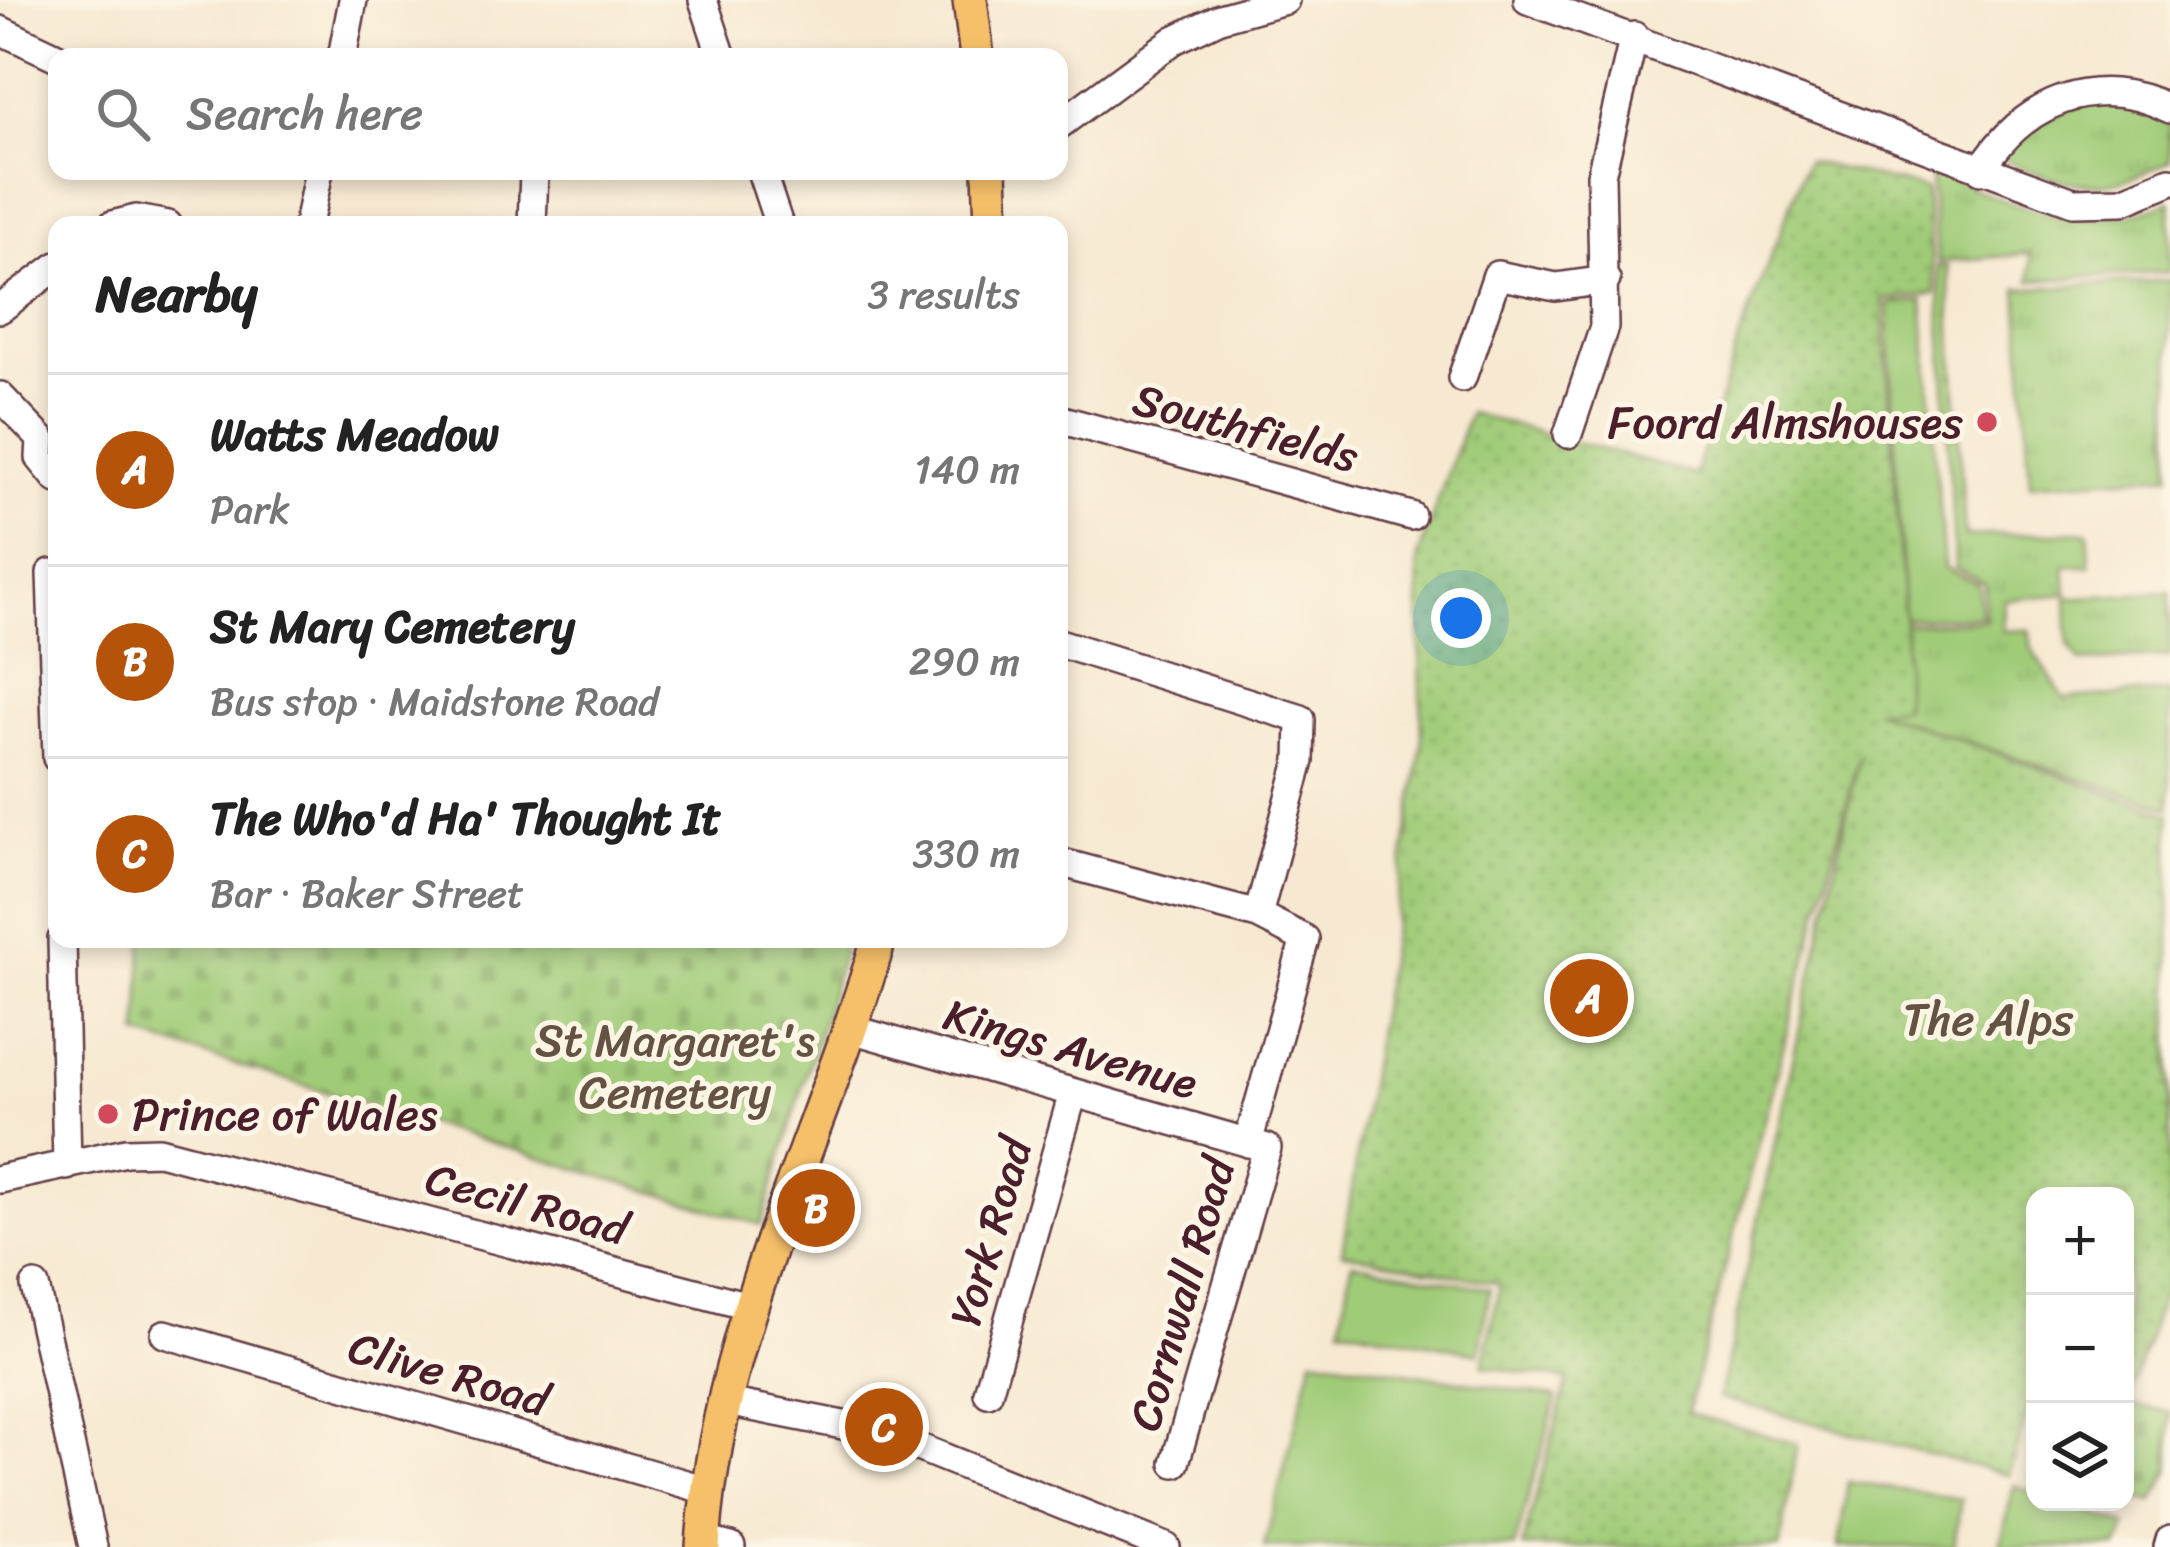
<!DOCTYPE html>
<meta charset="utf-8">
<style>
body{margin:0;font-family:Sriracha,sans-serif;background:#f6f6f6;color:#222}
.controls{position:absolute;right:36px;bottom:36px;display:grid;overflow:hidden;border-radius:24px;box-shadow:0 6px 18px #0003}
.controls button{width:108px;height:108px;display:grid;place-items:center;padding:0;border:0;border-bottom:3px solid #e0e0e0;background:#fff;color:#222;font:60px sans-serif}
.you{position:absolute;left:1461px;top:618px;width:42px;height:42px;margin:-30px;border:9px solid #fff;border-radius:50%;background:#1a73e8;box-shadow:0 0 0 18px #1a73e833}
.badge{display:grid;place-items:center;width:78px;height:78px;border-radius:50%;background:#b45309;color:#fff;font-size:39px;font-weight:700}
.pin{position:absolute;translate:-50% -50%;border:6px solid #fff;box-shadow:0 3px 12px #0006}
.list{margin:0;padding:0;list-style:none}
h2{display:flex;justify-content:space-between;align-items:center;height:156px;margin:0;padding:0 48px;font-size:51px}
h2 small{font-size:39px;font-weight:400;color:#767676}
.list li{display:grid;grid-template-columns:78px 1fr auto;gap:36px;align-items:center;box-sizing:border-box;height:192px;padding:0 48px;border-top:3px solid #e0e0e0}
.list b{display:block;font-size:45px;white-space:nowrap}
.list p{margin:0;font-size:39px;white-space:nowrap;color:#767676}
.list em{font-size:39px;font-style:normal;color:#767676}
.icon{flex:none;width:66px;height:66px;fill:none;stroke:currentColor;stroke-width:2;stroke-linecap:round;stroke-linejoin:round}
.map{position:relative;flex:none;width:2170px;height:1547px;overflow:hidden}
.search{position:absolute;background:#fff;box-shadow:0 6px 18px #0003;left:48px;top:48px;width:1020px;height:132px;display:flex;align-items:center;gap:30px;box-sizing:border-box;padding:0 42px;border-radius:24px;color:#767676;font-size:45px}
.panel{position:absolute;background:#fff;box-shadow:0 6px 18px #0003;left:48px;top:216px;width:1020px;height:732px;border-radius:24px}
.map>svg:first-child{display:block}
.grass{fill:url(#grass-tufts);stroke:#757652;stroke-width:3}
.cemetery{fill:url(#cemetery-stones);stroke:#757652;stroke-width:3}
.park{fill:url(#park-dots);stroke:#757652;stroke-width:3}
.garden{fill:#a0cc78;stroke:#757652;stroke-width:3}
.lines{fill:none;stroke-linecap:round;stroke-linejoin:round}
.minor-casing{stroke:#643d44;stroke-width:32}
.major-casing{stroke:#643d44;stroke-width:38}
.minor{stroke:#fff;stroke-width:27}
.major{stroke:#f6c06b;stroke-width:33}
.poi-dot{fill:#d1495b;stroke:#fcf5e5;stroke-width:4.5}
.labels{text-anchor:middle;stroke-width:10;stroke-linejoin:round;paint-order:stroke}
.poi-label{font-size:45px;fill:#4a1f2b;stroke:#fcf5e5;text-anchor:end}
.street-label{font-size:45px;fill:#4a1f2b;stroke:#fcf5e5}
.park-label{font-size:45px;fill:#645342;stroke:#fcf5e5}
</style>
<div class="map">
<svg width="2170" height="1547" viewBox="0 0 2170 1547">
<defs>
<pattern id="grass-tufts" width="24" height="20" patternUnits="userSpaceOnUse" patternTransform="scale(3)"><rect width="24" height="20" fill="#a0cc78"/><path d="M3 7l-1-3M5 7V3M7 7l1-3M15 17l-1-3M17 17v-4M19 17l1-3" fill="none" stroke="#8baf68"/></pattern>
<pattern id="cemetery-stones" width="16" height="16" patternUnits="userSpaceOnUse" patternTransform="scale(3)"><rect width="16" height="16" fill="#a0cc78"/><path d="M2 7V4a2 2 0 0 1 4 0v3zM10 15v-3a2 2 0 0 1 4 0v3z" fill="#8baf68"/></pattern>
<pattern id="park-dots" width="8" height="8" patternUnits="userSpaceOnUse" patternTransform="scale(3)"><rect width="8" height="8" fill="#a0cc78"/><path d="M2 2h.1M6 6h.1" fill="none" stroke="#8baf68" stroke-width="1.8" stroke-linecap="round"/></pattern>
</defs>
<rect width="100%" height="100%" fill="#fcf5e5"/>
<filter id="ink" filterUnits="userSpaceOnUse"><feTurbulence type="fractalNoise" baseFrequency=".00833" numOctaves="2"/><feDisplacementMap in="SourceGraphic" scale="24" xChannelSelector="R" yChannelSelector="G"/><feConvolveMatrix kernelMatrix="1 2 1 2 8 2 1 2 1" color-interpolation-filters="sRGB"/></filter>
<filter id="wash" filterUnits="userSpaceOnUse"><feTurbulence type="fractalNoise" baseFrequency=".004" numOctaves="4" result="noise"/><feDisplacementMap in="SourceGraphic" scale="48" xChannelSelector="R" yChannelSelector="G"/><feGaussianBlur stdDeviation="2.7" result="paint"/><feColorMatrix in="noise" values="0 0 0 0 0 0 0 0 0 0 0 0 0 0 0 0 0 1.4 0 .05"/><feComposite in="paint" operator="in"/></filter>
<g filter="url(#wash)">
<rect width="100%" height="100%" fill="#f7e9d1"/>
<!-- grass -->
<path class="grass" d="M2094 98 2170 117V161C2121 186 2086 193 2034 172 2021 167 2009 164 2000 155L2014 135Z
M1930 170C2014 205 2081 241 2170 201V272L2031 281 2030 254 1938 262Z
M1938 266H1948L1965 536 2088 532 2090 566H2065L2067 594 2004 600 2003 631 2029 630 2032 648 2064 699 2170 692V808L1871 710 1904 706V624L1986 620 1984 583 1955 567Z
M2170 280V475L2030 484 2018 289Z
M2170 592V656L2081 662 2069 645 2067 598Z"/>
<!-- cemetery -->
<path class="cemetery" d="M143 939H847L761 1225 139 1035Z
M2125 1404 2170 1411V1470L2153 1502 2125 1495Z"/>
<!-- park -->
<path class="park" d="M1807 161 1926 189 1935 294 1883 300 1904 619V707L1874 710 2170 814V1275L2129 1393 2125 1392V1196H2035V1389L2008 1475 1719 1398 1860 754 1687 1413 1798 1444 1780 1547H1522L1568 1380 1483 1366 1500 1284 1342 1252 1422 743 1418 557 1469 413 1695 475 1739 340Z"/>
<!-- garden -->
<path class="garden" d="M1923 300 1944 567 1978 584 1982 616 1904 619 1888 304Z
M1352 1262 1490 1289 1479 1353 1341 1326Z
M1313 1357 1557 1397 1514 1547H1264Z
M1848 1482 1961 1499 1954 1547H1838Z
M2014 1485 2035 1493V1502H2061L2127 1526 2119 1547H2000Z"/>
</g>
<g filter="url(#ink)">
<g class="lines">
<!-- minor casing -->
<g class="minor-casing">
<path id="minor" d="M703 0 722 57
M1528 0 2073 202 2122 201 2170 181
M0 30 57 57
M342 57 353 0
M1059 125 1174 40 1220 18 1285 0
M1981 170C2022 102 2095 71 2170 109
M761 171 779 225
M112 225 136 219 168 225
M308 225 319 171
M532 225 534 171
M0 309 57 266
M1462 378 1497 275 1556 287 1606 280
M0 396 41 439 40 458 57 479
M1059 419 1411 516
M1568 434 1604 327 1601 175 1634 36
M51 573 57 758
M1059 643 1301 719 1300 761 1258 915
M1059 862 1258 915 1305 939 1248 1143
M62 939 67 1166
M851 1029 1267 1148 1175 1463
M0 1179 126 1152 159 1151 752 1307
M35 1286 93 1547
M165 1334 710 1491
M988 1393 1073 1093
M727 1402 883 1433 1166 1547
M704 1540 731 1547
M2168 1547 2170 1540"/>
</g>
<!-- major casing -->
<g class="major-casing">
<path id="major" d="M970 0 977 57
M990 171 992 225
M703 1547C715 1334 820 1140 879 939"/>
</g>
<!-- minor -->
<use href="#minor" class="minor"/>
<!-- major -->
<use href="#major" class="major"/>
</g>
</g>
<!-- markers -->
<g class="poi-dot">
<circle cx="1987" cy="422" r="12"/>
<circle cx="108" cy="1114" r="12"/>
</g>
<g class="labels">
<!-- poi labels -->
<g class="poi-label">
<text x="1963" y="438">Foord Almshouses</text>
<text x="132" y="1130" text-anchor="start">Prince of Wales</text>
</g>
<!-- street labels -->
<g class="street-label">
<text transform="translate(1246 427) rotate(15)" y="16">Southfields</text>
<text transform="translate(1071 1048) rotate(16)" y="16">Kings Avenue</text>
<text transform="translate(527 1203) rotate(15)" y="16">Cecil Road</text>
<text transform="translate(990 1232) rotate(-74)" y="16">York Road</text>
<text transform="translate(1181 1294) rotate(-74)" y="16">Cornwall Road</text>
<text transform="translate(449 1373) rotate(16)" y="16">Clive Road</text>
</g>
<!-- park labels -->
<g class="park-label">
<text x="1988" y="1035">The Alps</text>
<text x="675" y="1056">St Margaret's<tspan x="675" dy="52">Cemetery</tspan></text>
</g>
</g>
</svg>
<div class="controls">
<button>+</button>
<button>−</button>
<button><svg class="icon" aria-label="layers" viewBox="0 0 24 24"><path d="M12 4l9 5-9 5-9-5zM3 14l9 5 9-5"/></svg></button>
</div>
<div class="you"></div>
<div class="pin badge" style="left:1589px;top:998px">A</div>
<div class="pin badge" style="left:816px;top:1208px">B</div>
<div class="pin badge" style="left:884px;top:1427px">C</div>
<div class="search"><svg class="icon" aria-label="search" viewBox="0 0 24 24"><circle cx="10" cy="10" r="6"/><path d="M15 15l6 6"/></svg>Search here</div>
<section class="panel">
<h2>Nearby<small>3 results</small></h2>
<ul class="list">
<li><span class="badge">A</span><div><b>Watts Meadow</b><p>Park</p></div><em>140 m</em></li>
<li><span class="badge">B</span><div><b>St Mary Cemetery</b><p>Bus stop · Maidstone Road</p></div><em>290 m</em></li>
<li><span class="badge">C</span><div><b>The Who'd Ha' Thought It</b><p>Bar · Baker Street</p></div><em>330 m</em></li>
</ul>
</section>
</div>
